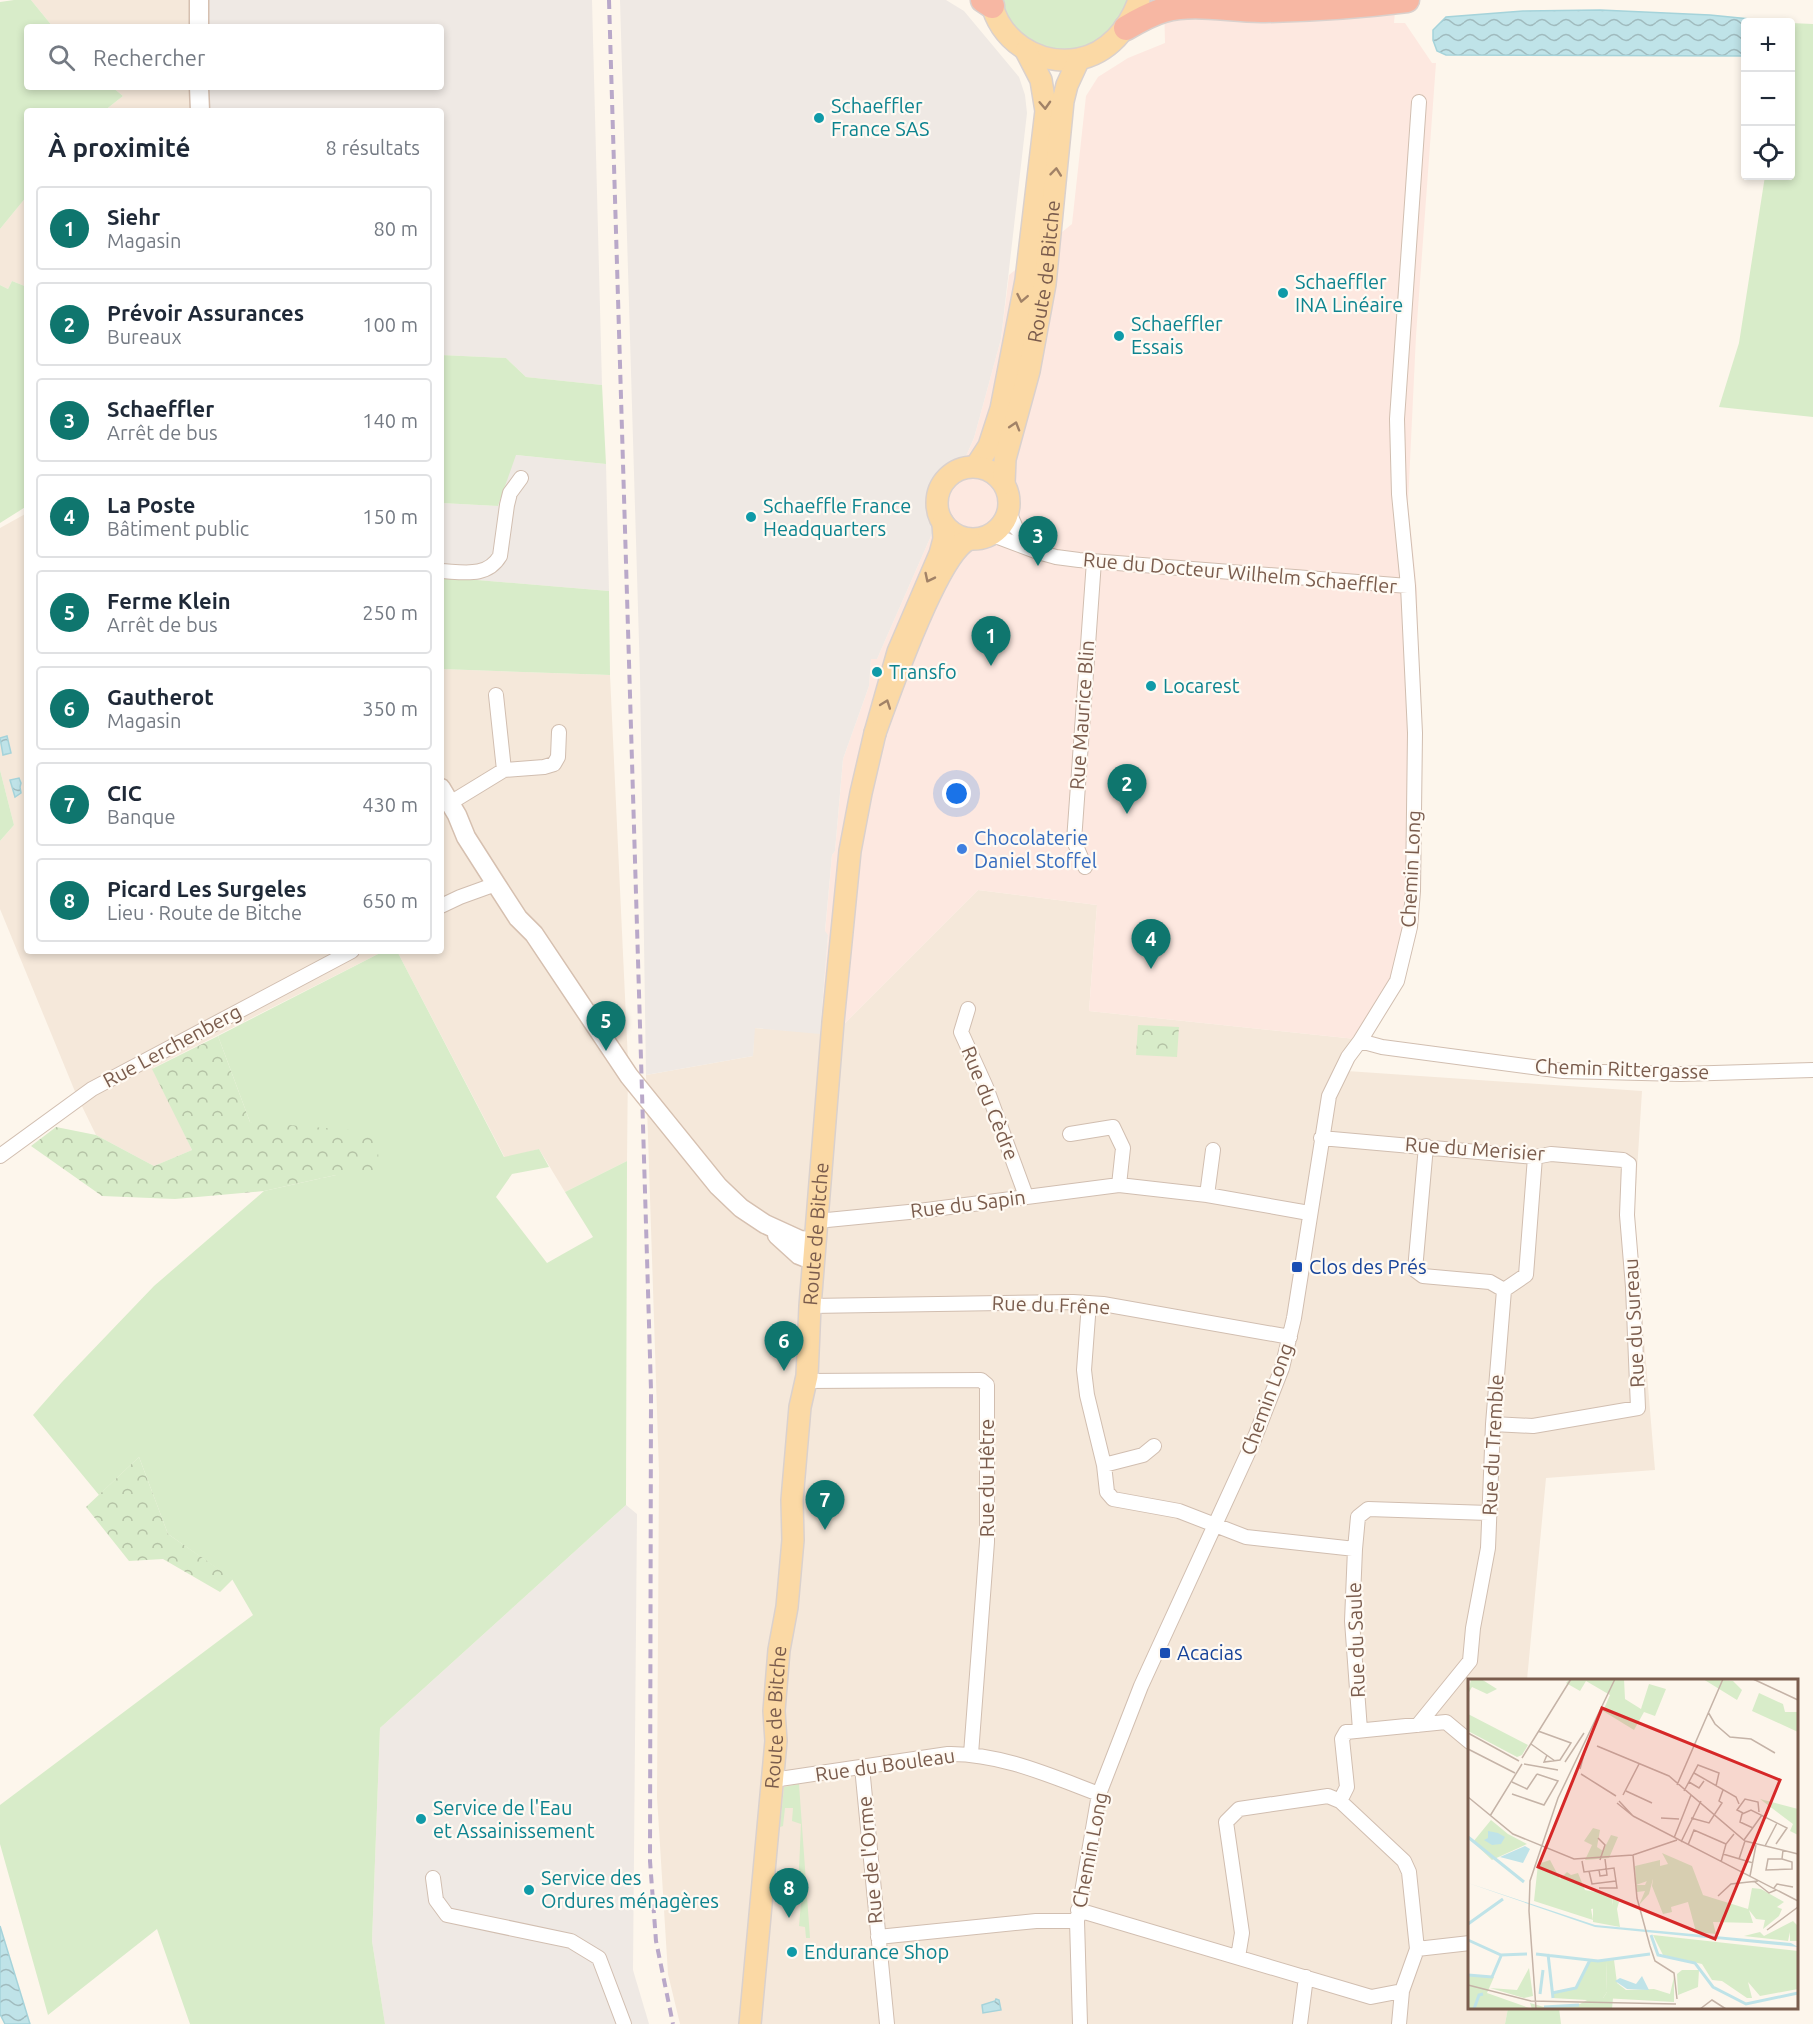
<!DOCTYPE html>
<html lang="fr">
<meta charset="utf-8">
<style>
body{margin:0;font-family:Ubuntu,sans-serif;background:#f6f6f7;color:#1f2937}
.controls{position:absolute;right:18px;top:18px;display:grid;overflow:hidden;border-radius:6px;box-shadow:0 3px 9px #0003}
.controls button{width:54px;height:54px;display:grid;place-items:center;padding:0;border:0;border-bottom:2px solid #e0e1e3;background:#fff;color:#1f2937;font:30px sans-serif}
.you{position:absolute;left:957px;top:794px;width:21px;height:21px;margin:-15px;border:4px solid #fff;border-radius:50%;background:#1a73e8;box-shadow:0 0 0 9px #1a73e833}
.badge{display:grid;place-items:center;width:39px;height:39px;border-radius:50%;background:#0f766e;color:#fff;font-size:20px;font-weight:700}
.pin{position:absolute;translate:-50% -50px;filter:drop-shadow(0 2px 3px #0008)}
.pin::after{content:'';position:absolute;top:32px;width:21px;height:18px;background:inherit;clip-path:polygon(0 0,100% 0,50% 100%)}
.list{margin:0;padding:0;list-style:none}
h2{display:flex;justify-content:space-between;align-items:center;height:78px;margin:0;padding:0 24px;font-size:26px}
h2 small{font-size:20px;font-weight:400;color:#747a83}
.list li{display:grid;grid-template-columns:39px 1fr auto;gap:18px;align-items:center;box-sizing:border-box;height:84px;margin:0 12px 12px;padding:0 12px;border:2px solid #e0e1e3;border-radius:6px}
.list b{display:block;font-size:22px;white-space:nowrap}
.list p{margin:0;font-size:20px;white-space:nowrap;color:#747a83}
.list em{font-size:20px;font-style:normal;color:#747a83}
.icon{flex:none;width:33px;height:33px;fill:none;stroke:currentColor;stroke-width:2;stroke-linecap:round;stroke-linejoin:round}
.map{position:relative;flex:none;width:1813px;height:2024px;overflow:hidden}
.search{position:absolute;background:#fff;box-shadow:0 3px 9px #0003;left:24px;top:24px;width:420px;height:66px;display:flex;align-items:center;gap:15px;box-sizing:border-box;padding:0 21px;border-radius:6px;color:#747a83;font-size:22px}
.panel{position:absolute;background:#fff;box-shadow:0 3px 9px #0003;left:24px;top:108px;width:420px;height:846px;border-radius:6px}
.map>svg:first-child{display:block}
.residential{fill:#f5e8da}
.commercial{fill:#fde8e0}
.industrial{fill:#efe9e4}
.grass{fill:#d8ecc9}
.forest{fill:url(#forest-crowns)}
.water{fill:url(#water-waves);stroke:#a5d3da;stroke-width:1.5}
.lines{fill:none;stroke-linecap:round;stroke-linejoin:round}
.street-casing{stroke:#d1beb0;stroke-width:16}
.secondary-casing{stroke:#d6c0b0;stroke-width:21}
.primary-casing{stroke:#dad1cd;stroke-width:24}
.highway-casing{stroke:#dad1cd;stroke-width:27}
.street{stroke:#fff;stroke-width:14}
.secondary{stroke:#fff;stroke-width:18}
.primary{stroke:#fbd9a5;stroke-width:21}
.highway{stroke:#f7b7a3;stroke-width:24}
.rail{stroke:#b9a8c9;stroke-width:4;stroke-dasharray:9 6;stroke-linecap:butt}
.oneway{stroke:#a18267}
.culture-dot{fill:#0f9aa8;stroke:#fffaf3;stroke-width:2}
.shop-dot{fill:#3f7fe0;stroke:#fffaf3;stroke-width:2}
.transit-dot{fill:#1a4fb4;stroke:#fffaf3;stroke-width:2}
.labels{text-anchor:middle;stroke-width:4.5;stroke-linejoin:round;paint-order:stroke}
.culture-label{font-size:20px;fill:#0d838f;stroke:#fffaf3;text-anchor:start}
.street-label{font-size:20px;fill:#7a5c4d;stroke:#fffaf3}
.shop-label{font-size:20px;fill:#366cbe;stroke:#fffaf3;text-anchor:start}
.transit-label{font-size:20px;fill:#164399;stroke:#fffaf3;text-anchor:start}
.inset-river{fill:none;stroke:#bfe3e8;stroke-width:3}
.inset-road{fill:none;stroke:#c5b3a7;stroke-width:1.5}
.view{fill:#d62828;fill-opacity:0.15;stroke:#d62828;stroke-width:3}
.inset-edge{fill:none;stroke:#7a5c4d;stroke-width:3}
</style>
<div class="map">
<svg width="1813" height="2024" viewBox="0 0 1813 2024">
<defs>
<pattern id="forest-crowns" width="20" height="18" patternUnits="userSpaceOnUse" patternTransform="scale(1.5)"><rect width="20" height="18" fill="#d8ecc9"/><path d="M2 6a3 3 0 1 1 6 0M12 15a3 3 0 1 1 6 0" fill="none" stroke="#b4c2a5"/></pattern>
<pattern id="water-waves" width="16" height="10" patternUnits="userSpaceOnUse" patternTransform="scale(1.5)"><rect width="16" height="10" fill="#bfe3e8"/><path d="M0 5q4-4 8 0t8 0" fill="none" stroke="#a0bbbe"/></pattern>
</defs>
<rect width="100%" height="100%" fill="#fdf6ec"/>
<!-- residential -->
<path class="residential" d="M31 0H189L190 27H53Z
M112 87H193L194 111H104L123 96Z
M27 196V287L12 281 8 289 0 285V229Z
M27 513V951H384L153 1068 192 1150 154 1166 96 1135 76 1094 0 909V841L14 825 0 770V528Z
M441 669 610 675 628 1061 627 1161 565 1192 539 1149 505 1158 397 951H441Z
M978 890 1097 905 1089 1011 1356 1039 1347 1071 1642 1091 1634 1219 1655 1470 1546 1478 1527 1680H1470V2008H1508L1505 2024H680L668 1974 657 1797 659 1472 646 1075 753 1056 754 1028 834 1034Z"/>
<!-- commercial -->
<path class="commercial" d="M1164 0H1396L1394 23H1405L1432 63H1436L1416 336 1408 503 1417 590 1421 829 1419 915 1416 936 1409 961 1400 984 1356 1039 1089 1011 1097 905 978 890 834 1034H820L828 935 825 932 832 855 835 851 843 759 869 686 871 659H877L974 438 1001 339 1009 275 1072 224 1086 96 1098 77 1128 58 1165 43Z"/>
<!-- industrial -->
<path class="industrial" d="M205 0H592L602 385 526 377 506 358 441 355V111H210L209 87H441V27H206Z
M620 0H946L964 11 1019 77 1025 95 1027 113 1001 339 974 438 877 659H871L869 686 843 759 835 851 832 855 825 931 828 935 820 1034 755 1028 753 1056 646 1075 640 676Z
M515 455 606 464 609 591 441 577V503L498 506Z
M626 1505 637 1514 633 1970 649 2024H385L372 1941 380 1728Z"/>
<!-- grass -->
<path class="grass" d="M14 0H31L53 27H27V87H112L123 96 104 111H27V196L0 229V2Z
M998 0H1132L1107 36 1075 52 1055 51 1036 46 1009 25Z
M1791 23 1813 24V417L1719 407 1739 343 1765 176H1790Z
M12 281 27 287V506L0 523V285L8 289Z
M441 355 506 358 526 377 602 385 606 464 516 455 498 506 441 503Z
M441 577 609 591 610 675 441 669Z
M0 770 14 825 0 841Z
M384 951H397L504 1157 539 1149 549 1167 512 1174 496 1197 547 1263 593 1237 565 1192 627 1161 626 1505 380 1728 372 1941 385 2024H190L157 1929 48 2015 0 1844V1805L253 1615 232 1579 168 1534 139 1457 99 1495 33 1415 62 1382 154 1286 264 1191 336 1175H381L250 1122 218 1036Z
M799 1784 810 1938H806L805 1927 799 1926 802 1891H798L801 1824 792 1821 793 1808H785L783 1826 780 1827 784 1787Z
M1508 2008H1559L1561 2024H1505Z"/>
<!-- forest -->
<path class="forest" d="M1138 1025 1179 1027 1177 1057 1136 1055Z
M218 1036 250 1122 375 1132 381 1175H336L264 1191 175 1199 102 1196 31 1146 56 1127 96 1135 154 1166 192 1150 152 1069Z
M139 1457 168 1534 233 1579 220 1592 163 1559 129 1561 86 1507Z"/>
<!-- water -->
<path class="water" d="M1600 10 1710 15 1760 20 1761 22H1746L1745 56 1446 55 1437 51 1433 40V30L1446 17 1523 11Z
M7 736 11 753 3 755 0 738Z
M19 778 21 783 20 787 21 793 15 797 10 780Z
M0 1926 30 2024H5L0 2014Z
M996 1999 999 2000 1001 2010 983 2013 982 2005 995 2001Z"/>
<g class="lines">
<!-- street casing -->
<g class="street-casing">
<path id="street" d="M987 537H998L1038 552 1016 528 1009 512
M1038 552 1056 557 1079 560 1408 586
M441 571C463 572 487 578 500 556L507 505 510 493 521 478
M496 695 504 770
M450 803 504 770 544 767 554 764 558 757 559 732
M1085 867 1074 841 1094 561
M441 906 460 897 496 884
M968 1009 961 1032 986 1087 1026 1196
M1360 1041 1382 1047 1563 1071 1681 1074 1813 1070
M1070 1134 1113 1127 1123 1148 1119 1185
M1321 1138 1535 1157 1551 1154 1623 1160 1629 1164 1627 1215 1633 1287 1638 1408 1533 1426 1493 1424
M1426 1146 1415 1270 1423 1276 1490 1282 1504 1290
M0 1156 92 1089 352 951
M1207 1195 1213 1150
M817 1221 919 1211 1119 1185 1207 1195 1309 1213
M1089 1303 1084 1370 1087 1395 1104 1465 1107 1492 1113 1499 1179 1511 1246 1537 1355 1549 1358 1517 1368 1509 1489 1513
M810 1306 1073 1302 1103 1304 1290 1337
M805 1381 981 1380 987 1385V1542L971 1754
M1104 1465 1143 1455 1154 1446
M1355 1549 1352 1621 1360 1730
M1418 1725 1470 1661 1473 1628 1488 1548 1493 1424 1504 1290 1526 1275 1535 1157
M862 1767 887 2024
M773 1780 948 1754C1000 1753 1051 1776 1099 1794
M1340 1801 1347 1787 1342 1739 1346 1732 1446 1722 1470 1742
M433 1878 436 1900 447 1915 571 1941 599 1958 624 2024
M1078 1910 1371 1997 1402 1991
M878 1937 1036 1921H1077
M1417 1949 1470 1943
M1238 1957 1242 1933 1226 1822 1239 1809 1328 1796 1340 1801 1404 1861 1409 1872 1417 1949 1402 1991 1399 2024
M1080 2024 1077 1921 1099 1794 1141 1686 1253 1442 1282 1368 1294 1318 1329 1096 1348 1057 1360 1041 1397 981 1410 927 1413 891 1415 733 1408 586 1399 494 1397 419 1419 102
M1300 2024 1306 1977"/>
</g>
<!-- secondary casing -->
<g class="secondary-casing">
<path id="secondary" d="M199 0V27
M199 87 200 111
M441 788 457 815 466 837 496 884 518 918 534 934 629 1076 718 1186 741 1208 765 1224 800 1240 816 1242
M777 1235 799 1255 814 1261"/>
</g>
<!-- primary casing -->
<g class="primary-casing">
<g id="primary">
<path d="M991 0C998 40 1038 66 1078 59 1108 54 1130 27 1139 0"/>
<path d="M976 466 989 446 1001 409 1026 280 1046 111 1041 80 1026 51"/>
<circle cx="973" cy="503" r="36"/>
<path id="s1" d="M1004 483 1005 459 1029 371 1045 284 1063 101 1067 85 1079 59"/>
<path d="M943 523 944 539 940 554 898 652 875 733C889 695 936 556 969 539"/>
<path id="s2" d="M750 2024 776 1741 774 1711 779 1650 787 1607 793 1540 792 1500 800 1407 807 1376 810 1306 833 1022 850 851 861 793 875 733"/>
</g>
</g>
<!-- highway casing -->
<g class="highway-casing">
<path id="highway" d="M983 0 992 6
M1126 28C1138 21 1150 14 1164 10 1196 1 1232 11 1265 10 1312 9 1360 6 1407 0"/>
</g>
<!-- street -->
<use href="#street" class="street"/>
<!-- secondary -->
<use href="#secondary" class="secondary"/>
<!-- primary -->
<use href="#primary" class="primary"/>
<!-- highway -->
<use href="#highway" class="highway"/>
<!-- rail -->
<path class="rail" d="M609 0 651 1390 650 1861 656 1941 673 2024"/>
</g>
<!-- one-way arrows -->
<defs><path id="oneway-chevron" d="M-2-3.5L2.5 0L-2 3.5" fill="none" stroke-width="1.6" stroke-linecap="round" stroke-linejoin="round" transform="scale(1.5)"/></defs>
<g class="oneway">
<use href="#oneway-chevron" transform="translate(1045 105) rotate(87)"/>
<use href="#oneway-chevron" transform="translate(1056 172) rotate(-84)"/>
<use href="#oneway-chevron" transform="translate(1022 298) rotate(101)"/>
<use href="#oneway-chevron" transform="translate(1015 426) rotate(-73)"/>
<use href="#oneway-chevron" transform="translate(929 578) rotate(116)"/>
<use href="#oneway-chevron" transform="translate(886 704) rotate(-70)"/>
</g>
<!-- markers -->
<g class="culture-dot">
<circle cx="819" cy="118" r="6"/>
<circle cx="1283" cy="293" r="6"/>
<circle cx="1119" cy="336" r="6"/>
<circle cx="751" cy="517" r="6"/>
<circle cx="877" cy="672" r="6"/>
<circle cx="1151" cy="686" r="6"/>
<circle cx="421" cy="1819" r="6"/>
<circle cx="529" cy="1890" r="6"/>
<circle cx="792" cy="1952" r="6"/>
</g>
<circle class="shop-dot" cx="962" cy="849" r="6"/>
<g class="transit-dot">
<rect x="1291" y="1261" width="12" height="12" rx="3"/>
<rect x="1159" y="1647" width="12" height="12" rx="3"/>
</g>
<g class="labels">
<!-- culture labels -->
<g class="culture-label">
<text x="831" y="113">Schaeffler<tspan x="831" dy="23">France SAS</tspan></text>
<text x="1295" y="289">Schaeffler<tspan x="1295" dy="23">INA Linéaire</tspan></text>
<text x="1131" y="331">Schaeffler<tspan x="1131" dy="23">Essais</tspan></text>
<text x="763" y="513">Schaeffle France<tspan x="763" dy="23">Headquarters</tspan></text>
<text x="889" y="679">Transfo</text>
<text x="1163" y="693">Locarest</text>
<text x="433" y="1815">Service de l'Eau<tspan x="433" dy="23">et Assainissement</tspan></text>
<text x="541" y="1885">Service des<tspan x="541" dy="23">Ordures ménagères</tspan></text>
<text x="804" y="1959">Endurance Shop</text>
</g>
<!-- street labels -->
<g class="street-label">
<text dy="7" stroke="none"><textPath href="#s1" startOffset="216">Route de Bitche</textPath></text>
<text transform="translate(1240 573) rotate(5)" y="7">Rue du Docteur Wilhelm Schaeffler</text>
<text transform="translate(1082 715) rotate(-86)" y="7">Rue Maurice Blin</text>
<text transform="translate(1411 869) rotate(-87)" y="7">Chemin Long</text>
<text transform="translate(172 1046) rotate(-28)" y="7">Rue Lerchenberg</text>
<text transform="translate(1622 1069) rotate(2)" y="7">Chemin Rittergasse</text>
<text transform="translate(990 1103) rotate(68)" y="7">Rue du Cèdre</text>
<text transform="translate(1475 1149) rotate(4)" y="7">Rue du Merisier</text>
<text transform="translate(968 1204) rotate(-7)" y="7">Rue du Sapin</text>
<text dy="7" stroke="none"><textPath href="#s2" startOffset="794">Route de Bitche</textPath></text>
<text transform="translate(1051 1305) rotate(2)" y="7">Rue du Frêne</text>
<text transform="translate(1634 1323) rotate(-93)" y="7">Rue du Sureau</text>
<text transform="translate(1267 1399) rotate(-70)" y="7">Chemin Long</text>
<text transform="translate(1493 1445) rotate(-87)" y="7">Rue du Tremble</text>
<text transform="translate(987 1478) rotate(-90)" y="7">Rue du Hêtre</text>
<text transform="translate(1356 1640) rotate(-92)" y="7">Rue du Saule</text>
<text dy="7" stroke="none"><textPath href="#s2" startOffset="308">Route de Bitche</textPath></text>
<text transform="translate(885 1765) rotate(-8)" y="7">Rue du Bouleau</text>
<text transform="translate(1090 1850) rotate(-79)" y="7">Chemin Long</text>
<text transform="translate(870 1860) rotate(-95)" y="7">Rue de l'Orme</text>
</g>
<!-- shop labels -->
<g class="shop-label">
<text x="974" y="845">Chocolaterie<tspan x="974" dy="23">Daniel Stoffel</tspan></text>
</g>
<!-- transit labels -->
<g class="transit-label">
<text x="1309" y="1274">Clos des Prés</text>
<text x="1177" y="1660">Acacias</text>
</g>
</g>
<!-- overview -->
<g transform="translate(1468 1679)">
<rect width="330" height="330" fill="#fdf6ec"/>
<path d="M102 0H156L157 20 173 30 181 5 198 10 187 37 176 33 166 51 135 32 142 16 118 2 112 12 98 4ZM235 0 265 2 274 11 269 21ZM291 14 315 25 317 33H330V53L284 32ZM292 120 330 130V156L322 152 325 145ZM125 149 132 151 129 168 135 172 143 156 150 158 141 179 117 181 124 166 116 162ZM194 174 224 187 235 216 280 230 284 209 293 210 316 223 309 228 314 230 311 237 295 250 297 241 288 240 281 231 285 244 245 243 248 255 228 253 220 223 203 228 204 233 195 235 184 207 185 200 168 206 167 187 192 181V187L200 185ZM82 181 92 200 99 193 103 196 110 194 117 211 143 216 145 226 123 230 125 241 66 222 70 185ZM325 242 330 247V262H322V253L320 262 276 257 292 253 296 257ZM185 256 330 272V310L292 317 280 303 284 319H279L254 302 244 301 234 285 195 276ZM121 282H138L139 313 135 319H145L144 330H64L62 324 76 328 112 325 119 321 84 319V313L109 308ZM214 291H231L230 308 210 316 209 295Z" fill="#d8ecc9"/>
<path d="M3 0H13L29 10 19 15 4 8 0 15ZM0 35 60 66 54 76 49 78 0 52ZM23 141 40 155 59 165 24 181 5 163ZM182 195 186 196 181 215 171 226 177 212 169 213 168 206H177ZM144 219 151 223 149 230 152 248 125 243V226L129 222 145 226ZM146 281 149 304 158 311 186 310 202 315 206 298V323L135 319 139 313 138 282ZM61 289 65 317 56 319 22 309 49 311ZM0 296 26 298 19 314 64 330H0Z" fill="#d8ecc9"/>
<path d="M20 152 30 154 37 158 33 165 24 166 16 161 20 159ZM57 167 62 170 55 184 32 178ZM0 204 127 246 323 264 330 268 127 248ZM174 297 181 311 159 310 147 302 152 299 168 305Z" fill="#bfe3e8"/>
<path class="inset-river" d="M0 158 56 203M0 245 35 220M183 256 190 276 227 284 245 308 278 325 330 314M0 261 33 276 59 275M68 275 130 282 182 275M80 275 85 319M0 296 24 298 33 277M84 314 108 309 122 281M72 315 75 291M76 328 111 326M6 330 11 316 15 315"/>
<path class="inset-road" d="M285 0 330 21M240 33 247 45 262 58 283 60 307 74M70 52 103 64 92 81 76 83 79 76M0 54 51 82M63 65 87 82M129 67 201 97 277 162 330 175M0 70 47 94M54 79 103 0M97 83 116 54M56 85 90 91M112 90 118 68M226 94 268 118 271 125M113 95 148 117M44 103 59 110 69 95M221 103 231 109 236 102M209 106 255 0M158 112 184 124M216 112 230 86 251 94 248 107M44 115 76 126 90 102 69 95M155 116 171 85M0 118 45 155 106 180 165 176 209 161M149 124 165 137 151 122M275 134 269 131 277 120 290 123 291 133M22 137 54 85M165 137 330 222M193 139 211 140M223 139 241 144 254 124 251 122 255 111M285 149 272 143 274 135 283 131 319 149 308 165M130 159 137 166 132 181M206 159 223 116M276 161 294 136M213 163 233 122M220 166 226 151 258 165M297 167 309 144M255 175 285 184M165 176 169 219 182 267 187 282 206 294 209 320M271 180 277 162M314 180 324 183V190L298 191 300 180H314L315 171M114 182 116 193 146 189 149 209H131M253 183 258 165 266 155M131 191 132 197 139 196 137 180M121 192 124 205 148 202M282 197 288 166M287 203 301 214 308 211M306 209 309 205 325 208M250 217 263 205 290 202M299 251 330 228M0 306 63 322 208 325M68 330 61 232 62 202 90 119 147 0M232 330 244 321 258 330"/>
<path class="view" d="M134 29 312 101 247 260 70 188Z"/>
<rect width="330" height="330" class="inset-edge"/>
</g>
</svg>
<div class="controls">
<button>+</button>
<button>−</button>
<button><svg class="icon" aria-label="locate" viewBox="0 0 24 24"><circle cx="12" cy="12" r="6"/><path d="M12 2v4M12 18v4M2 12h4M18 12h4"/></svg></button>
</div>
<div class="you"></div>
<div class="pin badge" style="left:991px;top:666px">1</div>
<div class="pin badge" style="left:1127px;top:814px">2</div>
<div class="pin badge" style="left:1038px;top:566px">3</div>
<div class="pin badge" style="left:1151px;top:969px">4</div>
<div class="pin badge" style="left:606px;top:1051px">5</div>
<div class="pin badge" style="left:784px;top:1371px">6</div>
<div class="pin badge" style="left:825px;top:1530px">7</div>
<div class="pin badge" style="left:789px;top:1918px">8</div>
<div class="search"><svg class="icon" aria-label="search" viewBox="0 0 24 24"><circle cx="10" cy="10" r="6"/><path d="M15 15l6 6"/></svg>Rechercher</div>
<section class="panel">
<h2>À proximité<small>8 résultats</small></h2>
<ul class="list">
<li><span class="badge">1</span><div><b>Siehr</b><p>Magasin</p></div><em>80 m</em></li>
<li><span class="badge">2</span><div><b>Prévoir Assurances</b><p>Bureaux</p></div><em>100 m</em></li>
<li><span class="badge">3</span><div><b>Schaeffler</b><p>Arrêt de bus</p></div><em>140 m</em></li>
<li><span class="badge">4</span><div><b>La Poste</b><p>Bâtiment public</p></div><em>150 m</em></li>
<li><span class="badge">5</span><div><b>Ferme Klein</b><p>Arrêt de bus</p></div><em>250 m</em></li>
<li><span class="badge">6</span><div><b>Gautherot</b><p>Magasin</p></div><em>350 m</em></li>
<li><span class="badge">7</span><div><b>CIC</b><p>Banque</p></div><em>430 m</em></li>
<li><span class="badge">8</span><div><b>Picard Les Surgeles</b><p>Lieu · Route de Bitche</p></div><em>650 m</em></li>
</ul>
</section>
</div>
